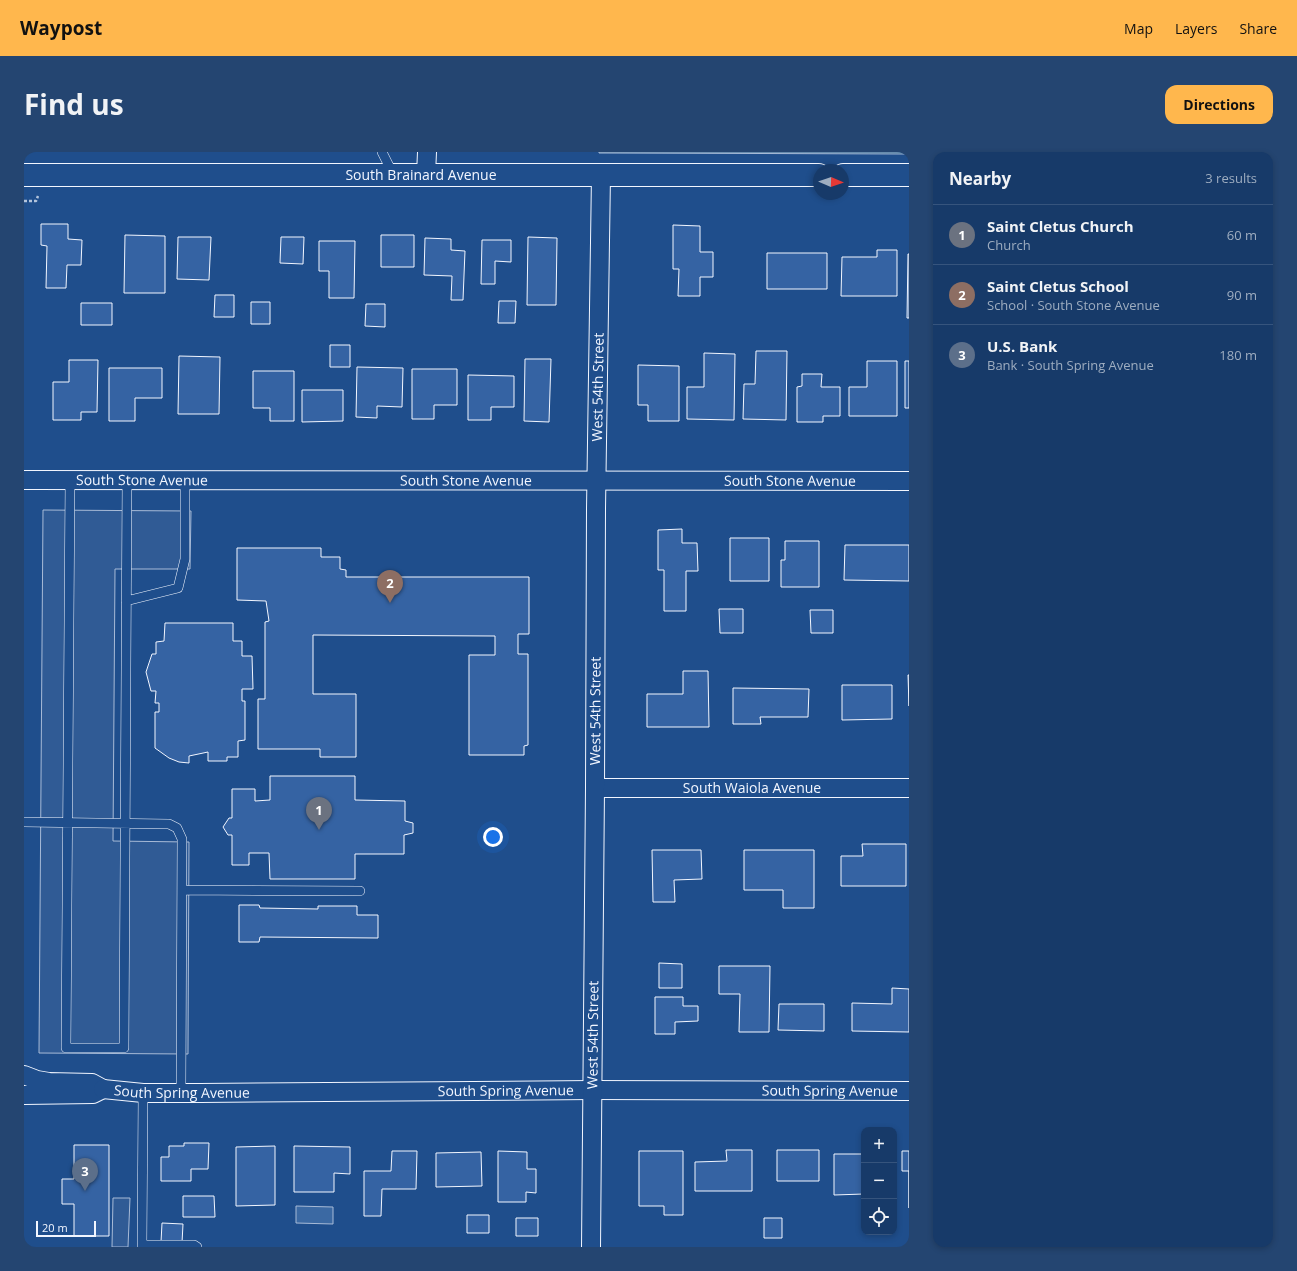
<!DOCTYPE html>
<meta charset="utf-8">
<style>
body{margin:0;font-family:"Open Sans",sans-serif;background:#244571;color:#f1f3f6}
.controls{position:absolute;right:12px;bottom:12px;display:grid;overflow:hidden;border-radius:8px;box-shadow:0 2px 6px #0003}
.controls button{width:36px;height:36px;display:grid;place-items:center;padding:0;border:0;border-bottom:1px solid #36547d;background:#173a69;color:#f1f3f6;font:20px sans-serif}
.compass{position:absolute;left:789px;top:12px;width:36px;height:36px;border-radius:50%;background:#173a69;box-shadow:0 2px 6px #0003;rotate:92deg}
.scale{position:absolute;left:12px;bottom:10px;width:60px;box-sizing:border-box;padding-left:4px;border:2px solid #f2f6ff;border-top:0;font-size:11px;line-height:14px;white-space:nowrap;color:#f2f6ff;-webkit-text-stroke:3px #1f4e8c;paint-order:stroke}
.you{position:absolute;left:469px;top:685px;width:14px;height:14px;margin:-10px;border:3px solid #fff;border-radius:50%;background:#1a73e8;box-shadow:0 0 0 6px #1a73e833}
.badge{display:grid;place-items:center;width:26px;height:26px;border-radius:50%;background:#ffb74d;color:#fff;font-size:13px;font-weight:700}
.pin{position:absolute;translate:-50% -33px;filter:drop-shadow(0 1px 2px #0008)}
.pin::after{content:'';position:absolute;top:21px;width:14px;height:12px;background:inherit;clip-path:polygon(0 0,100% 0,50% 100%)}
.list{margin:0;padding:0;list-style:none}
h2{display:flex;justify-content:space-between;align-items:center;height:52px;margin:0;padding:0 16px;font-size:17px}
h2 small{font-size:13px;font-weight:400;color:#9eadc0}
.list li{display:grid;grid-template-columns:26px 1fr auto;gap:12px;align-items:center;box-sizing:border-box;height:60px;padding:0 16px;border-top:1px solid #36547d}
.list b{display:block;font-size:15px;white-space:nowrap}
.list p{margin:0;font-size:13px;white-space:nowrap;color:#9eadc0}
.list em{font-size:13px;font-style:normal;color:#9eadc0}
.icon{flex:none;width:22px;height:22px;fill:none;stroke:currentColor;stroke-width:2;stroke-linecap:round;stroke-linejoin:round}
.map{position:relative;flex:none;width:885px;height:1095px;overflow:hidden;border-radius:12px}
header{display:flex;align-items:center;gap:24px;box-sizing:border-box;height:56px;padding:0 20px;background:#ffb74d;color:#111}
header strong{font-size:19px}
nav{display:flex;gap:22px;margin-inline-start:auto;font-size:14px}
.intro{display:flex;align-items:center;justify-content:space-between;box-sizing:border-box;height:96px;padding:0 24px}
h1{margin:0;font-size:28px}
.button{padding:10px 18px;border-radius:12px;background:#ffb74d;color:#111;font-size:14px;font-weight:700}
main{display:flex;gap:24px;padding:0 24px}
aside{flex:1;background:#173a69;border-radius:12px;box-shadow:0 2px 6px #0003}
.map>svg:first-child{display:block}
.green{fill:#245a82;stroke:#a8bbd7}
.parking{fill:#305b95;stroke:#a8bbd7}
.water{fill:#3b69a3;stroke:#a8bbd7}
.building{fill:#3563a3;stroke:#f2f6ff}
.lines{fill:none;stroke-linecap:round;stroke-linejoin:round}
.service-casing{stroke:#f2f6ff;stroke-width:10}
.minor-casing{stroke:#f2f6ff;stroke-width:20}
.tertiary-casing{stroke:#f2f6ff;stroke-width:24}
.path{stroke:#b3c4dc;stroke-width:2.5;stroke-dasharray:3 2;stroke-linecap:butt}
.service{stroke:#1f4e8c;stroke-width:9}
.minor{stroke:#1f4e8c;stroke-width:18}
.tertiary{stroke:#1f4e8c;stroke-width:22}
.labels{text-anchor:middle;stroke-width:3;stroke-linejoin:round;paint-order:stroke}
.street-label{font-size:14px;fill:#f2f6ff;stroke:#1f4e8c}
</style>
<header>
<strong>Waypost</strong>
<nav><a>Map</a><a>Layers</a><a>Share</a></nav>
</header>
<div class="intro"><h1>Find us</h1><a class="button">Directions</a></div>
<main>
<div class="map">
<svg width="885" height="1095" viewBox="0 0 885 1095">
<rect width="100%" height="100%" fill="#1f4e8c"/>
<!-- green -->
<path class="green" d="M575 0H885V2L581 1H575Z"/>
<!-- parking -->
<path class="parking" d="M19 358 167 359 166 417H91L89 689 165 690 164 902 15 901Z
M89 1046H106L104 1095H88Z"/>
<!-- water -->
<path class="water" d="M272 1054 309 1055V1072L272 1071Z"/>
<!-- building -->
<path class="building" d="M17 72H44V87L58 88 57 113H43L42 136H22L23 94 17 93Z
M649 73 676 74V100H689V125H676V144H654L655 117H649Z
M101 83 141 84V141H100Z
M357 83H390V115H357Z
M154 85H187L185 128 153 127Z
M257 85H280L279 112 256 111Z
M504 85 533 86 532 153H503Z
M401 86 427 87V98L441 99 439 148H427L428 124 400 123Z
M458 88H487V110L471 109V132H457Z
M295 89H331L330 146H305V119H295Z
M853 98H873V144H817L818 105H853Z
M743 101H803V137H743Z
M884 102H885V166H883Z
M191 143H210V165H190Z
M475 149H492L491 171H474Z
M227 150H246V172H227Z
M57 151H88V173H57Z
M342 152H361V175L341 174Z
M306 193H326V215H306Z
M732 199H763L762 268 719 267 720 232H731Z
M680 201 711 202 710 268 663 267V235H680Z
M155 204 196 205 195 262H154Z
M501 207H527L525 270 500 269Z
M45 208H74L73 260H57V268H29V230H45Z
M843 209H873V264H825V235H843Z
M881 209H885V256H881Z
M614 213 655 214V269H624V253H614Z
M333 215 379 216 378 255 353 254V266L332 265Z
M85 216H138V246H111V269H85Z
M388 217H433V253H410V267H388Z
M229 219H270V269H246V256H229Z
M778 222H798L797 235H816V264H799V270H773V235L778 234Z
M444 223 490 224V255H467V268H444Z
M278 238H319V269L278 270Z
M658 377V391H673L674 419H662V459H640V418H634V378Z
M706 386H745V429H706Z
M761 389H795V435H757V408H761Z
M821 393H885V429L820 428Z
M213 396H297V405H316V417L322 418V425H505V482H494V502H504V593L500 594V603H445V503H471V484L289 483V542H332V605H296V597H234V547H241V470L245 469 242 449 213 448Z
M695 457H719V481H696Z
M786 458H809V481H787Z
M141 471H209V489H218V504H228L229 537H218V549H221V588L214 589V605H203V609H184V600L165 604V611L155 610 145 606 131 596V560H135V551H131L132 539H127L122 520 128 502H132V490L140 489Z
M659 519H684L685 575H623V542H659Z
M884 523H885V554Z
M818 533H868V567L818 568Z
M709 536 785 537 784 565H736L737 572H709Z
M246 624H331V648L381 649V669L389 671V681L380 683V702H331V727H246L245 701H225V713H208V683H204L199 675 205 666H208V637H231V649L246 648Z
M838 692H882V734H817V704H839Z
M628 698H677L678 727 650 728 651 750H629Z
M720 698H790V756H759V738H720Z
M215 753H235L236 756 294 757V754H333V763H354V786L236 785 235 790H215Z
M635 811 658 812V836H635Z
M695 814H746L745 880H715L716 842H695Z
M868 836 885 837V880L828 879V851L868 852Z
M631 845H659V854H674V869L651 870V882H631Z
M755 852H800V879L754 878Z
M160 991H185L184 1017H167V1029H137V1005H145V994H160Z
M50 993H85V1084H50V1052H38V1027H50Z
M251 994V1053L212 1054V995Z
M270 994 326 995V1022L310 1021V1040H270Z
M702 998H728V1039H671V1010L703 1009Z
M753 998H795V1029H753Z
M368 999H393L392 1037H358L357 1064H340V1019H367Z
M474 999 503 1000V1017H512V1041L502 1040V1050H474Z
M615 999H659V1063H640V1054H615Z
M878 999H885V1056V1019H878Z
M457 1000 458 1034 412 1035V1001Z
M810 1002H840V1042L810 1043Z
M159 1044H190L191 1065H159Z
M443 1063H465V1081H443Z
M492 1066H514V1084H492Z
M740 1066H758V1086H740Z
M138 1071 159 1072 158 1091 137 1090Z"/>
<g class="lines">
<!-- service casing -->
<g class="service-casing">
<path id="service" d="M358 0 369 22
M46 328 42 896H100L103 328
M102 449 154 436 161 407V328
M0 670 145 672 153 676 158 687 157 941
M158 738 336 739
M119 1093H170L173 1095
M118 1095 119 941"/>
</g>
<!-- minor casing -->
<g class="minor-casing">
<g id="minor">
<path d="M402 23 403 0"/>
<path id="s1" d="M0 328 885 329"/>
<path id="s2" d="M571 636H885"/>
<path d="M0 923 13 928 25 930 68 931 79 937 69 942 0 943"/>
<path id="s3" d="M79 937 119 941H176L568 938 885 939"/>
<path id="s4" d="M567 1095 571 636 572 357 577 23"/>
</g>
</g>
<!-- tertiary casing -->
<g class="tertiary-casing">
<g id="tertiary">
<path id="s5" d="M0 23H795"/>
<path d="M819 23H885"/>
</g>
</g>
<!-- path -->
<path class="path" d="M0 49H12L14 44"/>
<!-- service -->
<use href="#service" class="service"/>
<!-- minor -->
<use href="#minor" class="minor"/>
<!-- tertiary -->
<use href="#tertiary" class="tertiary"/>
</g>
<g class="labels">
<!-- street labels -->
<g class="street-label">
<text dy="5" stroke="none"><textPath href="#s5" startOffset="397">South Brainard Avenue</textPath></text>
<text dy="5" stroke="none"><textPath href="#s4" startOffset="860">West 54th Street</textPath></text>
<text dy="5" stroke="none"><textPath href="#s1" startOffset="118">South Stone Avenue</textPath></text>
<text dy="5" stroke="none"><textPath href="#s1" startOffset="442">South Stone Avenue</textPath></text>
<text dy="5" stroke="none"><textPath href="#s1" startOffset="766">South Stone Avenue</textPath></text>
<text dy="5" stroke="none"><textPath href="#s4" startOffset="536">West 54th Street</textPath></text>
<text dy="5" stroke="none"><textPath href="#s2" startOffset="157">South Waiola Avenue</textPath></text>
<text dy="5" stroke="none"><textPath href="#s4" startOffset="212">West 54th Street</textPath></text>
<text dy="5" stroke="none"><textPath href="#s3" startOffset="79">South Spring Avenue</textPath></text>
<text dy="5" stroke="none"><textPath href="#s3" startOffset="403">South Spring Avenue</textPath></text>
<text dy="5" stroke="none"><textPath href="#s3" startOffset="727">South Spring Avenue</textPath></text>
</g>
</g>
</svg>
<div class="controls">
<button>+</button>
<button>−</button>
<button><svg class="icon" aria-label="locate" viewBox="0 0 24 24"><circle cx="12" cy="12" r="6"/><path d="M12 2v4M12 18v4M2 12h4M18 12h4"/></svg></button>
</div>
<svg class="compass" viewBox="-18 -18 36 36"><path d="M0-13l5 13h-10z" fill="#e53935"/><path d="M0 13l5-13h-10z" fill="#9eadc0"/></svg>
<div class="scale">20 m</div>
<div class="you"></div>
<div class="pin badge" style="left:295px;top:678px;background:#6b7280">1</div>
<div class="pin badge" style="left:366px;top:451px;background:#8d6e63">2</div>
<div class="pin badge" style="left:61px;top:1039px;background:#5c6f8a">3</div>
</div>
<aside>
<h2>Nearby<small>3 results</small></h2>
<ul class="list">
<li><span class="badge" style="background:#6b7280">1</span><div><b>Saint Cletus Church</b><p>Church</p></div><em>60 m</em></li>
<li><span class="badge" style="background:#8d6e63">2</span><div><b>Saint Cletus School</b><p>School · South Stone Avenue</p></div><em>90 m</em></li>
<li><span class="badge" style="background:#5c6f8a">3</span><div><b>U.S. Bank</b><p>Bank · South Spring Avenue</p></div><em>180 m</em></li>
</ul>
</aside>
</main>
